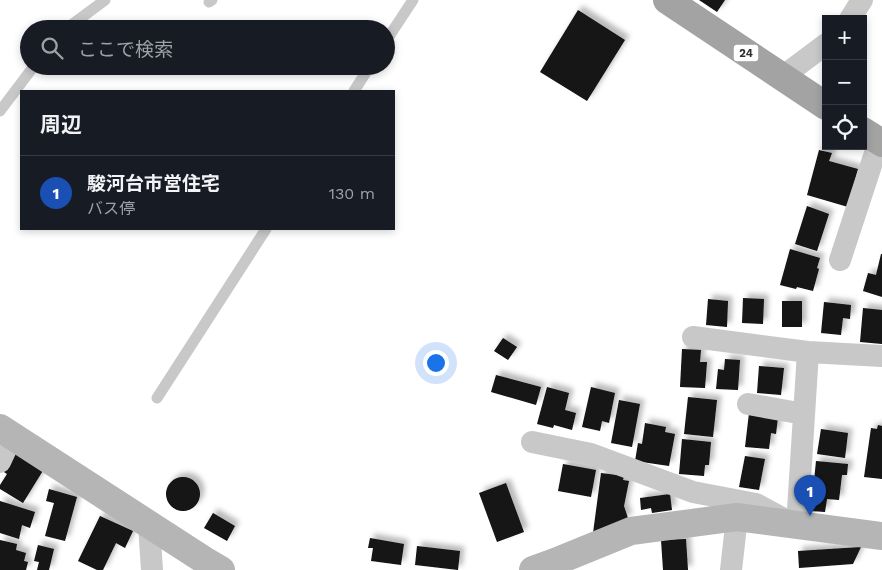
<!DOCTYPE html>
<html lang="ja">
<meta charset="utf-8">
<style>
body{margin:0;font-family:"Work Sans","Noto Sans JP",sans-serif;background:#20242c;color:#f1f3f6}
.controls{position:absolute;right:15px;top:15px;display:grid;overflow:hidden;border-radius:0px;box-shadow:0 2px 8px #0003}
.controls button{width:45px;height:45px;display:grid;place-items:center;padding:0;border:0;border-bottom:1px solid #363941;background:#171b24;color:#f1f3f6;font:25px sans-serif}
.you{position:absolute;left:435px;top:362px;width:18px;height:18px;margin:-12px;border:4px solid #fff;border-radius:50%;background:#1a73e8;box-shadow:0 0 0 8px #1a73e833}
.badge{display:grid;place-items:center;width:32px;height:32px;border-radius:50%;background:#db2777;color:#fff;font-size:16px;font-weight:700}
.pin{position:absolute;translate:-50% -41px;filter:drop-shadow(0 1px 2px #0008)}
.pin::after{content:'';position:absolute;top:26px;width:18px;height:15px;background:inherit;clip-path:polygon(0 0,100% 0,50% 100%)}
.list{margin:0;padding:0;list-style:none}
h2{display:flex;justify-content:space-between;align-items:center;height:65px;margin:0;padding:0 20px;font-size:21px}
h2 small{font-size:16px;font-weight:400;color:#9ea1a6}
.list li{display:grid;grid-template-columns:32px 1fr auto;gap:15px;align-items:center;box-sizing:border-box;height:75px;padding:0 20px;border-top:1px solid #363941}
.list b{display:block;font-size:19px;white-space:nowrap}
.list p{margin:0;font-size:16px;white-space:nowrap;color:#9ea1a6}
.list em{font-size:16px;font-style:normal;color:#9ea1a6}
.icon{flex:none;width:28px;height:28px;fill:none;stroke:currentColor;stroke-width:2;stroke-linecap:round;stroke-linejoin:round}
.map{position:relative;flex:none;width:882px;height:570px;overflow:hidden}
.search{position:absolute;background:#171b24;box-shadow:0 2px 8px #0003;left:20px;top:20px;width:375px;height:55px;display:flex;align-items:center;gap:12px;box-sizing:border-box;padding:0 18px;border-radius:28px;color:#9ea1a6;font-size:19px}
.panel{position:absolute;background:#171b24;box-shadow:0 2px 8px #0003;left:20px;top:90px;width:375px;height:140px;border-radius:0px}
.map>svg:first-child{display:block}
.building{fill:#121212;filter:url(#shadow)}
.lines{fill:none;stroke-linecap:round;stroke-linejoin:round}
.lane{stroke:#c8c8c8;stroke-width:11}
.street{stroke:#c8c8c8;stroke-width:22}
.secondary{stroke:#b5b5b5;stroke-width:28}
.primary{stroke:#a3a3a3;stroke-width:28}
.labels{text-anchor:middle;stroke-width:5;stroke-linejoin:round;paint-order:stroke}
.shield{fill:#fff;stroke:#6b6b6b;stroke-width:1}
.shield-label{font-size:11px;font-weight:bold;fill:#2b2b2b}
</style>
<div class="map">
<svg width="882" height="570" viewBox="0 0 882 570">
<defs>
<filter id="shadow"><feDropShadow dx="4.5" dy="-4.5" stdDeviation="2.5" flood-color="#0004"/></filter>
</defs>
<rect width="100%" height="100%" fill="#fff"/>
<!-- building -->
<path class="building" d="M699 0H725L717 12Z
M578 10 625 40 587 101 540 72Z
M819 150 832 153 829 161 858 169 848 207 807 195Z
M807 206 829 214 817 251 795 244Z
M790 249 820 258 817 268 819 269 813 291 797 287 796 289 780 285Z
M881 254H882V297L863 291 868 273 876 275Z
M743 298 764 299 763 324 742 323Z
M708 299 728 301 727 327 706 325Z
M782 301H802V327H782Z
M824 302 851 305 850 319 843 318 841 335 821 333Z
M863 308 882 310V344L860 342Z
M503 338 517 347 508 360 494 351Z
M682 349 701 350 700 362H707L705 388 680 387Z
M725 359 740 360 738 390 716 389 718 369 724 370Z
M759 366 784 368 781 395 757 393Z
M496 375 541 387 536 405 491 392Z
M547 387 569 393 565 410 576 413 572 430 554 425 553 428 537 424Z
M591 387 615 393 609 423 602 421 600 431 582 427Z
M688 397 717 400 713 437 684 434Z
M619 400 640 404 632 447 611 443Z
M749 413 778 417 776 434 771 433 769 449 745 447Z
M645 423 666 427 665 432 675 434 669 466 635 461 638 443 642 444Z
M878 425 882 426V479L864 477 871 428 877 429Z
M821 429 848 433 845 458 817 454Z
M682 439 711 442 709 465H705L704 476 679 474Z
M13 450 44 469 23 503 0 489V485L7 474 1 470Z
M745 456 765 459 759 490 739 487Z
M816 461 848 464 847 475H842L839 500 827 499 825 512 811 511Z
M563 464 596 470 591 497 558 491Z
M601 473 624 476 623 480 629 481 624 506 628 518 593 533Z
M166 494a17 17 0 1 1 34 0a17 17 0 1 1-34 0Z
M506 483 524 532 497 542 479 493Z
M49 489 77 497 65 541 45 536 54 503 46 501Z
M670 494 672 510 652 513 651 508 641 510 640 498Z
M0 501 35 512 30 528 22 525 19 539 0 533Z
M213 513 235 526 227 541 204 528Z
M100 516 133 531 125 548 116 543 103 570H97L78 561Z
M370 538 404 544 401 565 371 561 373 548H368Z
M686 539 688 570H663L661 540Z
M0 540 17 544 16 550 26 553 24 561 28 562 26 570H0Z
M38 545 54 549 49 570H37L39 562 34 561Z
M417 546 460 551 458 570 415 565Z
M861 547 853 564 799 568 798 551Z"/>
<g class="lines">
<!-- lane -->
<path class="lane" d="M209 2 212 0
M66 29 105 0
M386 41 413 0
M354 91 370 66
M0 111 34 66
M157 398 266 229"/>
<!-- street -->
<path class="street" d="M850 19 862 0
M782 77 826 44
M840 260 879 141
M693 337 808 352 882 356
M748 404 804 414
M532 442 591 454 693 492 756 504 797 526 808 352
M0 462 12 436
M149 525 152 570
M731 570 737 517"/>
<!-- secondary -->
<path class="secondary" d="M0 428 204 560 221 570
M533 570 555 562 631 531 737 517 882 536"/>
<!-- primary -->
<path class="primary" d="M667 0 826 106
M863 131 882 143"/>
</g>
<g class="labels">
<!-- shield labels -->
<rect class="shield" x="733.5" y="44.5" width="25" height="17" rx="4"/>
<g class="shield-label">
<text x="746" y="57">24</text>
</g>
</g>
</svg>
<div class="controls">
<button>+</button>
<button>−</button>
<button><svg class="icon" aria-label="locate" viewBox="0 0 24 24"><circle cx="12" cy="12" r="6"/><path d="M12 2v4M12 18v4M2 12h4M18 12h4"/></svg></button>
</div>
<div class="you"></div>
<div class="pin badge" style="left:810px;top:516px;background:#1a4fb4">1</div>
<div class="search"><svg class="icon" aria-label="search" viewBox="0 0 24 24"><circle cx="10" cy="10" r="6"/><path d="M15 15l6 6"/></svg>ここで検索</div>
<section class="panel">
<h2>周辺<small></small></h2>
<ul class="list">
<li><span class="badge" style="background:#1a4fb4">1</span><div><b>駿河台市営住宅</b><p>バス停</p></div><em>130 m</em></li>
</ul>
</section>
</div>
